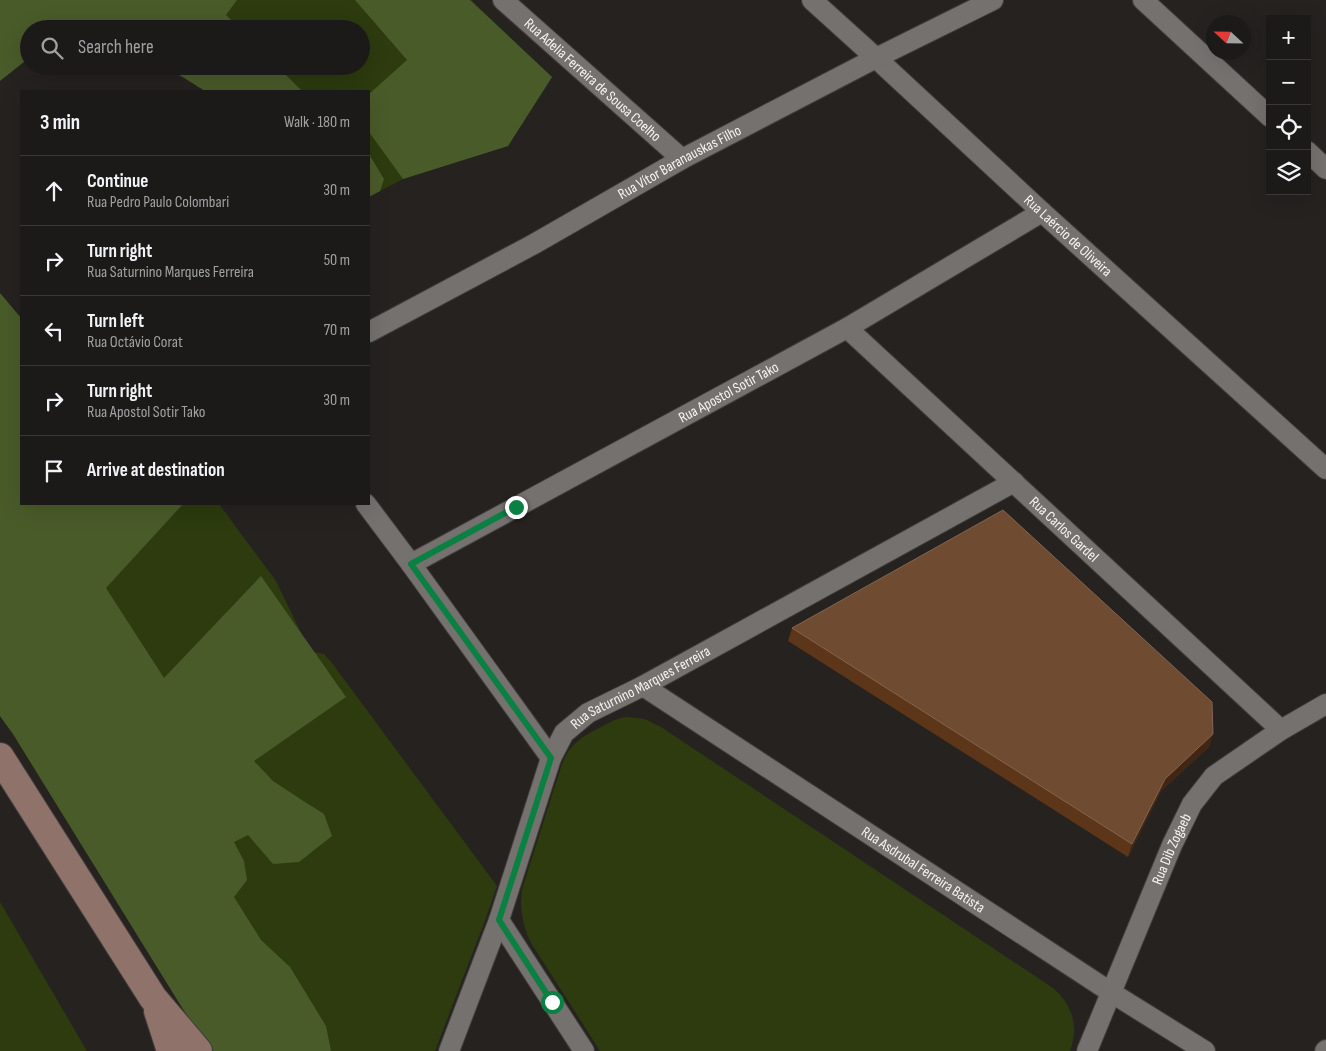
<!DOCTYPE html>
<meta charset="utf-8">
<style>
body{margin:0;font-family:"Sofia Sans Condensed",sans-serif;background:#252321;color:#f1f3f6}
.controls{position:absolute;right:15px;top:15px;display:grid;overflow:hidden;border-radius:0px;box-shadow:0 5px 20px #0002}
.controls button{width:45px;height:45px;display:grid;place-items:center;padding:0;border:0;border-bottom:1px solid #3a3837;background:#1c1a18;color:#f1f3f6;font:25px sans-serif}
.compass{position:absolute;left:1206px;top:15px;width:45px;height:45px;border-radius:50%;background:#1c1a18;box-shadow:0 5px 20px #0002;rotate:292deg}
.stop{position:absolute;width:15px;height:15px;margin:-11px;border:4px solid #0b8043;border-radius:50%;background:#fff}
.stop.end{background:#0b8043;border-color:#fff;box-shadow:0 1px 5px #0008}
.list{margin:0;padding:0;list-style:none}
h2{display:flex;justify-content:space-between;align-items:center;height:65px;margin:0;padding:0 20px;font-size:21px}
h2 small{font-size:16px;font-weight:400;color:#a0a1a2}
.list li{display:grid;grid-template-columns:32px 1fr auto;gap:15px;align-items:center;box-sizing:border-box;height:70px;padding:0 20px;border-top:1px solid #3a3837}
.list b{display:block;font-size:19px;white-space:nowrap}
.list p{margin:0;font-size:16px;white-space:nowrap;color:#a0a1a2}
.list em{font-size:16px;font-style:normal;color:#a0a1a2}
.icon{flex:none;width:28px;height:28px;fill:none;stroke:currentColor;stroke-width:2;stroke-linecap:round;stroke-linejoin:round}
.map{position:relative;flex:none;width:1326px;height:1051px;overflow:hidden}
.search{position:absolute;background:#1c1a18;box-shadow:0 5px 20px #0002;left:20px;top:20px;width:350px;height:55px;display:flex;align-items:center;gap:12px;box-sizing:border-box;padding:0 18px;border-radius:28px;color:#a0a1a2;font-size:19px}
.panel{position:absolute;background:#1c1a18;box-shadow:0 5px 20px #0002;left:20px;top:90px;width:350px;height:415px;border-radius:0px}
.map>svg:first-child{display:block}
.green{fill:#2d3b0f}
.forest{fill:#4a5b2a}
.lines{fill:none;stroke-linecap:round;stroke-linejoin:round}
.street-casing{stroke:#413f3d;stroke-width:22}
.secondary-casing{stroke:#413f3d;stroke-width:30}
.street{stroke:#74716e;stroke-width:20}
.secondary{stroke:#8f7269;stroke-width:28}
.wall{fill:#5d361a}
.shaded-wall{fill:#402613}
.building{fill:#6e4b31;stroke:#836550}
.route{stroke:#0b8043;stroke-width:6}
.labels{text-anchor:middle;stroke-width:4.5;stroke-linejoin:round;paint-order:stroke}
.street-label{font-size:15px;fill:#f6f4f2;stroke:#0d0c0b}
</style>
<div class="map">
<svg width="1326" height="1051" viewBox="0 0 1326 1051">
<rect width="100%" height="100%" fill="#252220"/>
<!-- green -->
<path class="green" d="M0 0H471L552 77 508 146 403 179 369 197V91H205L165 66H361V29H29Z
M0 293 21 318V504H219L276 581 310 651 324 654 332 663 497 886 486 918 435 1051H214L181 1006 13 734 0 716Z
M627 717 645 719 661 727 1053 988C1073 1005 1079 1027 1070 1051H600L531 943C523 927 519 907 522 889L562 764C570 743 582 737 601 727 610 722 617 718 627 717Z
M0 902 87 1051H0Z"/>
<!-- forest -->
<path class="forest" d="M0 0H237L226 15 240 29H29V58L0 81Z
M355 0H470L552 77 508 146 403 179 369 132V94L407 60Z
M165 66H277L302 91H205Z
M369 154 384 179 380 191 369 197Z
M0 293 21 318V504H183L106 588 164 678 261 576 346 697 254 761 273 781 305 802 324 814 332 836 299 862 273 864 248 835 234 842 244 861 247 880 234 897 261 940 290 967 326 1026 331 1051H214L201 1037 181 1006 13 734 0 716Z"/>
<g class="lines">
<!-- street casing -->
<g class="street-casing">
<g id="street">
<path id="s1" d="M503 0 682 159"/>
<path id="s2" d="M812 0 876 58 1042 212 1326 469"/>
<path d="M1143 0 1270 117"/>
<path d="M1307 151 1326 169"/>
<path id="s3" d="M847 328 1281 730"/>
<path id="s4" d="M369 332 534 244 682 159 876 58 993 0"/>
<path d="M366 504 411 564 551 758"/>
<path id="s5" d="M411 564 847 328 1042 212"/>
<path id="s6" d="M643 686 1112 993 1205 1051"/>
<path d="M499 920 584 1051"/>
<path id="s7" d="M449 1051 499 920 551 758 564 733 588 713 643 686 1014 482"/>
<path id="s8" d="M1087 1051 1172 845 1192 804 1214 776 1281 730 1326 704"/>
<path d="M1325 1051 1326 1050"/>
</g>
</g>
<!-- secondary casing -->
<g class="secondary-casing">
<path id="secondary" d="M0 757 153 998 198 1051
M158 1011 171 1051"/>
</g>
<!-- street -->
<use href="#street" class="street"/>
<!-- secondary -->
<use href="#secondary" class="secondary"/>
</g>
<!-- wall -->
<path class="wall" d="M792 628 1213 734 1209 747 1161 791 1128 857 788 641Z"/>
<!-- shaded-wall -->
<path class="shaded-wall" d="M1213 734 1209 747 1161 791 1128 857 1132 844 1165 779Z"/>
<!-- building -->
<path class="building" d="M1003 510 1212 702 1213 734 1165 779 1132 844 792 628Z"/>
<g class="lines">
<!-- route -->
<path class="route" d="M516 507 411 564 551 758 499 920 552 1002"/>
</g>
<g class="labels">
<!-- street labels -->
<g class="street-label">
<text dy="5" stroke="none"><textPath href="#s1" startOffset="120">Rua Adelia Ferreira de Sousa Coelho</textPath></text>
<text dy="5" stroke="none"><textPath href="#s4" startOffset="354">Rua Vítor Baranauskas Filho</textPath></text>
<text dy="5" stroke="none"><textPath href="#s2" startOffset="348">Rua Laércio de Oliveira</textPath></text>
<text dy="5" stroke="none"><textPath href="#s5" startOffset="361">Rua Apostol Sotir Tako</textPath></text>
<text dy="5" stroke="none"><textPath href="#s3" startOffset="296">Rua Carlos Gardel</textPath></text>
<text dy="5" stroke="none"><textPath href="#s7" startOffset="428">Rua Saturnino Marques Ferreira</textPath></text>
<text dy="5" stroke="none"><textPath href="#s8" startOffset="219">Rua Dib Zogaeb</textPath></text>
<text dy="5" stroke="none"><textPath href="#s6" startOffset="335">Rua Asdrubal Ferreira Batista</textPath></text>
</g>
</g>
</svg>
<div class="controls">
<button>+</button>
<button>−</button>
<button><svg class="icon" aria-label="locate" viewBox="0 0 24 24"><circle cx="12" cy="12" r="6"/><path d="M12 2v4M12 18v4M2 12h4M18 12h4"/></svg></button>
<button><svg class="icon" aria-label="layers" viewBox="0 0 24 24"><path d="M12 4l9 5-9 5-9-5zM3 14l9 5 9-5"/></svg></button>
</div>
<svg class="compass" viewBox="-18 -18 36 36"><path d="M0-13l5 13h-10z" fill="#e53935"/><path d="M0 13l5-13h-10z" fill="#a0a1a2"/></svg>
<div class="stop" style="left:552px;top:1002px"></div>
<div class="stop end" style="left:516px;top:507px"></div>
<div class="search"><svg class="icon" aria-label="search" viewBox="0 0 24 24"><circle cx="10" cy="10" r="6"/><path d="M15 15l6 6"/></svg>Search here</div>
<section class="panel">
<h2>3 min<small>Walk · 180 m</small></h2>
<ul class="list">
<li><svg class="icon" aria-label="ahead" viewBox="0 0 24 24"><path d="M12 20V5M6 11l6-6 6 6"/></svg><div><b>Continue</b><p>Rua Pedro Paulo Colombari</p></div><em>30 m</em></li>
<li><svg class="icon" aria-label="right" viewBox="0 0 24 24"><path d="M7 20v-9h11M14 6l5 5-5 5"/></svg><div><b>Turn right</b><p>Rua Saturnino Marques Ferreira</p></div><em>50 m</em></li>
<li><svg class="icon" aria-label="left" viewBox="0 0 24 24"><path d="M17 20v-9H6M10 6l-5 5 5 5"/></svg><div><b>Turn left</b><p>Rua Octávio Corat</p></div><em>70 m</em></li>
<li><svg class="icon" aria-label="right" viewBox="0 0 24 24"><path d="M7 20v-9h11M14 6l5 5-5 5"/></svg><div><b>Turn right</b><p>Rua Apostol Sotir Tako</p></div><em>30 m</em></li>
<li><svg class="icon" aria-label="arrive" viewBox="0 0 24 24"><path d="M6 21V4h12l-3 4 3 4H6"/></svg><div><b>Arrive at destination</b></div></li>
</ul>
</section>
</div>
